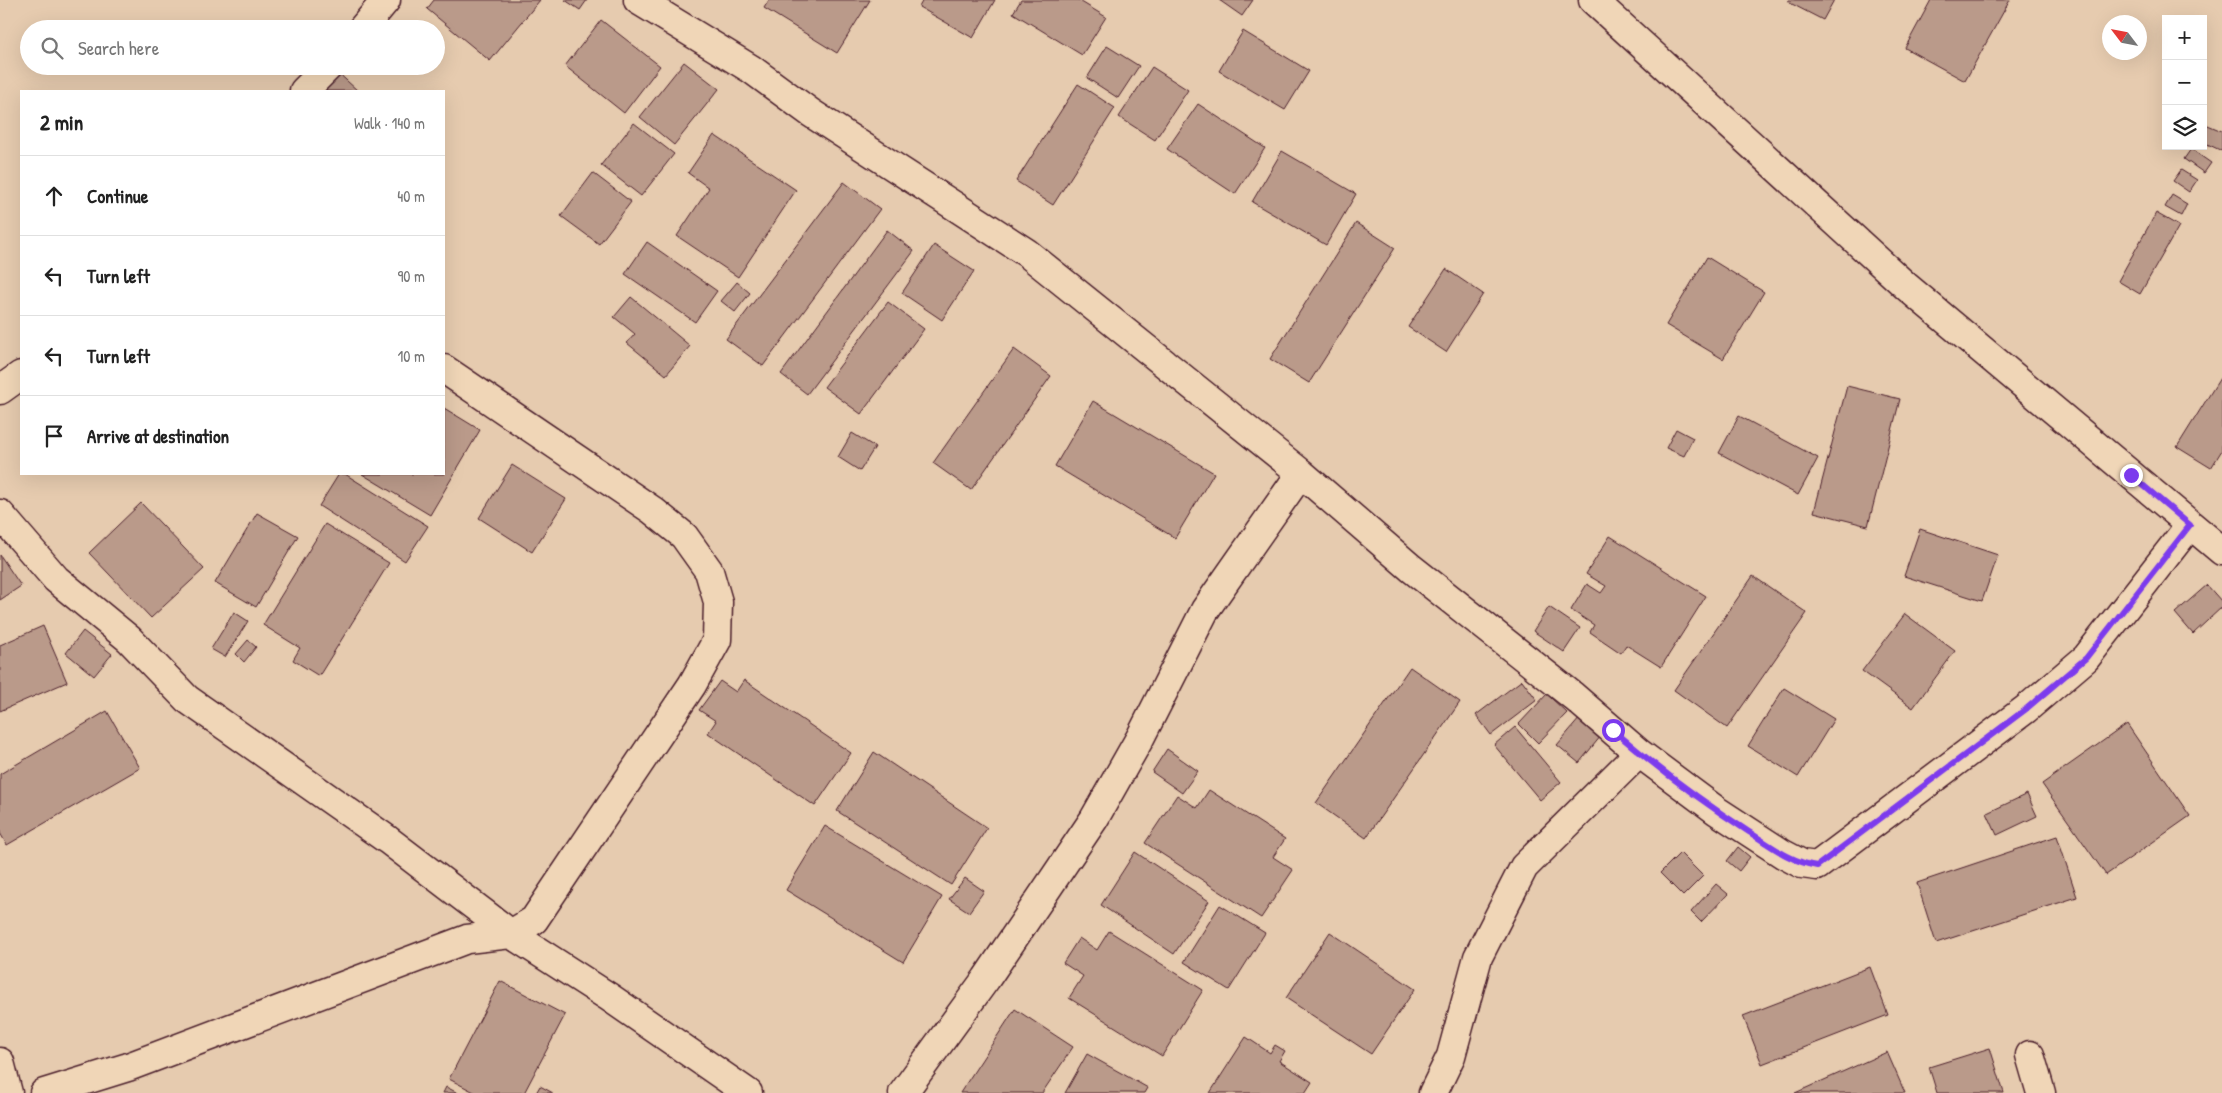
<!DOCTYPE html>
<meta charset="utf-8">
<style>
body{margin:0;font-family:"Patrick Hand",sans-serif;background:#f6f6f6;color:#222}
.controls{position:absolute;right:15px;top:15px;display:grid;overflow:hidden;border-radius:0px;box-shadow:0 5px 20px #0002}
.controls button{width:45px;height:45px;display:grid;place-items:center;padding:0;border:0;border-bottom:1px solid #e0e0e0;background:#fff;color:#222;font:25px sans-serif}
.compass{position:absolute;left:2102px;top:15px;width:45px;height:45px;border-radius:50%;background:#fff;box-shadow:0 5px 20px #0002;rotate:302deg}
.stop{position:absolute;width:15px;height:15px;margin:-11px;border:4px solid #7c3aed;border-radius:50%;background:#fff}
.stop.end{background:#7c3aed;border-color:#fff;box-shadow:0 1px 5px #0008}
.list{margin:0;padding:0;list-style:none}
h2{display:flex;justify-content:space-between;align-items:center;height:65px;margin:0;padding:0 20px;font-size:21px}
h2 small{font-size:16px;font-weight:400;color:#767676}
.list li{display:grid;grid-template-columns:32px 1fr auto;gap:15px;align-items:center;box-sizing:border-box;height:80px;padding:0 20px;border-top:1px solid #e0e0e0}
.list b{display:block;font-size:19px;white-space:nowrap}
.list em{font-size:16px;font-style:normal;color:#767676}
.icon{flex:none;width:28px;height:28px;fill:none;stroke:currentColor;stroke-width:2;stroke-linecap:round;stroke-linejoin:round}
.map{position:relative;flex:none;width:2222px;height:1093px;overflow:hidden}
.search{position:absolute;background:#fff;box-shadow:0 5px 20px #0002;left:20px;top:20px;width:425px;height:55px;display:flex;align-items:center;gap:12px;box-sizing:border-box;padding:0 18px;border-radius:28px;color:#767676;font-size:19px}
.panel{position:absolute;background:#fff;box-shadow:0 5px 20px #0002;left:20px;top:90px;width:425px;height:385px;border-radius:0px}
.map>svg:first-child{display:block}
.building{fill:#ba9a8a;stroke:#4a1f2b}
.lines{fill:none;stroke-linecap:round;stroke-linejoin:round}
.minor-casing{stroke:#4a1f2b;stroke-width:31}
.minor{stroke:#f0d6b7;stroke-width:28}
.route{stroke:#7c3aed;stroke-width:6}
</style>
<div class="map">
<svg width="2222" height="1093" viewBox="0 0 2222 1093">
<rect width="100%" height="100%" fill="#e6cbaf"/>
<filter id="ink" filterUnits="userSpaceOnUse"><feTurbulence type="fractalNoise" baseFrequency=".02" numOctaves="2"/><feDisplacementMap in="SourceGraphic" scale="10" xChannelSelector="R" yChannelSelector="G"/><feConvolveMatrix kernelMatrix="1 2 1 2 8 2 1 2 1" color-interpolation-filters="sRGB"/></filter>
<g filter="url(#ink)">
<!-- building -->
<path class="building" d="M434 0H540L490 61 427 9Z
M565 0H587L580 10Z
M769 0H870L837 53 764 8Z
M923 0H995L973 38 919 7Z
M1021 0H1078L1106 17 1082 55 1013 13Z
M1219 0H1253L1242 16Z
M1789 0H1834L1823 20 1788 2Z
M1931 0H2010L1965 81 1905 48Z
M601 20 660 66 624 113 565 66Z
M1243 31 1309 71 1285 110 1219 71Z
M1107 46 1139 66 1118 98 1087 78Z
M684 62 719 89 674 145 640 117Z
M1152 67 1188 90 1155 140 1119 117Z
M335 70 358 91H315Z
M1078 84 1115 108 1053 205 1016 181Z
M1198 104 1265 148 1235 194 1167 149Z
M634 123 674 154 641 196 601 165Z
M2203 123 2222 131V151L2203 142Z
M714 135 796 190 738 277 677 236 709 188 688 173Z
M2191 149 2211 163 2204 173 2184 159Z
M1282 151 1356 194 1326 245 1252 202Z
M2181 170 2197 180 2189 192 2173 181Z
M593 173 631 202 599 244 561 216Z
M844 182 880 209 763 366 726 339Z
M2172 195 2187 204 2181 216 2165 207Z
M2156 213 2179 226 2140 294 2118 281Z
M1356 223 1395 248 1309 383 1270 359Z
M887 230 914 251 807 394 781 374Z
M647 242 717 291 695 322 625 274Z
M934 245 974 271 942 320 902 293Z
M1707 257 1764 292 1723 359 1666 325Z
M1446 269 1483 294 1446 352 1408 327Z
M737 282 750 293 735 312 721 301Z
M631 297 690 346 666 375 627 343 635 334 614 317Z
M888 302 924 329 861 414 824 387Z
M1014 349 1051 376 971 490 933 463Z
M2220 378 2222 379V450L2211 468 2177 447Z
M1847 386 1900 399 1868 526 1814 512Z
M1093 401 1214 473 1175 538 1055 466Z
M444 408 480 430 430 515 362 474H444Z
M1739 416 1818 458 1798 495 1719 453Z
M1676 429 1693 438 1684 456 1666 448Z
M852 433 875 447 860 471 838 457Z
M512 465 566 499 532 552 479 518Z
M339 474H345L428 526 405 561 319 506Z
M141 503 204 569 151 618 89 553Z
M257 513 298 536 256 607 215 583Z
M325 524 389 563 319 676 293 660 300 648 263 625Z
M1920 529 1998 555 1982 601 1904 576Z
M1610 536 1706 596 1661 667 1626 645 1621 653 1590 632 1594 625 1571 610 1587 584 1601 593 1606 586 1586 574Z
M0 555 21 586 0 600Z
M1753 576 1807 613 1727 728 1674 690Z
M2207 585 2222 602V607L2193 634 2175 613Z
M1549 607 1580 628 1564 652 1533 631Z
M234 612 248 621 225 657 211 649Z
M1905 614 1955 651 1913 708 1862 671Z
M43 626 67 682 0 711V645Z
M83 631 112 654 94 676 66 653Z
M248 640 256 647 244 662 236 654Z
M1410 667 1460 702 1366 838 1316 803Z
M744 680 851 753 815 806 708 733 716 721 699 710 720 681 736 692Z
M1522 680 1537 700 1491 735 1476 715Z
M1784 688 1834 719 1798 777 1748 746Z
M1547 694 1567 713 1538 743 1519 724Z
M107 711 140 768 7 845 0 833V774Z
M1580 718 1601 736 1579 763 1557 745Z
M2127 724 2190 816 2106 875 2042 784Z
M1515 727 1561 782 1540 800 1494 745Z
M1167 749 1198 771 1182 793 1152 772Z
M874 752 987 828 951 885 837 811Z
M1209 790 1285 839 1273 857 1293 870 1261 918 1145 843 1177 795 1197 808Z
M2027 794 2037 816 1997 835 1987 813Z
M825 826 942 897 903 962 786 890Z
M2057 836 2077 897 1936 943 1917 883Z
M1738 847 1750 857 1739 871 1727 861Z
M1135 852 1209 901 1174 954 1101 905Z
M1680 853 1703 876 1683 896 1660 873Z
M965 878 984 891 969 912 949 899Z
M1716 884 1728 894 1701 922 1691 912Z
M1220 905 1265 933 1229 990 1184 962Z
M1109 931 1203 990 1162 1056 1069 998 1083 976 1063 963 1079 938 1097 950Z
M1330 932 1415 989 1371 1054 1286 998Z
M1870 967 1888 1015 1762 1064 1743 1016Z
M500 981 565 1015 524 1093H476L449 1079Z
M1015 1009 1073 1047 1042 1093H960Z
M1246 1037 1270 1053 1275 1045 1285 1051 1279 1061 1312 1082 1305 1093H1210Z
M1990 1048 2004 1093H1937L1929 1067Z
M1887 1052 1905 1093H1795Z
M1087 1054 1148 1088 1145 1093H1065Z
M540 1086 553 1093H536Z
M446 1087 458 1093H443Z"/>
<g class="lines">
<!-- minor casing -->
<g class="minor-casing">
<path id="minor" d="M638 0 751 69 811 113 1027 253 1301 473 1411 568 1573 696 1639 753 1717 811 1783 854 1802 864 1817 866 2026 709 2086 658 2190 525
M1593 0 1907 287 2222 551
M362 29 386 0
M304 91 329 66
M0 390 21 375
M0 514 56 579 129 639 187 699 388 840 511 934 609 997 748 1093
M2030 1055 2041 1093
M0 1062 8 1093
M44 1093 128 1067 467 939 511 934 534 920 692 685 717 640 718 602 709 571 684 536 652 510 444 369
M903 1093 986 979 1094 819 1140 738 1205 610 1301 473
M1433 1093 1451 1056 1478 957 1524 867 1639 753"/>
</g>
<!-- minor -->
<use href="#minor" class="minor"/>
</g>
</g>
<g class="lines" filter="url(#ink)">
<!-- route -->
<path class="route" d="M1613 730C1656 767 1701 801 1749 832 1771 846 1791 862 1817 866L2026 709 2086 658 2190 525 2131 475"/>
</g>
</svg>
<div class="controls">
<button>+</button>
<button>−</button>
<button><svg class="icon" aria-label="layers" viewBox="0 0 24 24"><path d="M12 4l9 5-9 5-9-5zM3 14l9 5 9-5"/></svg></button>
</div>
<svg class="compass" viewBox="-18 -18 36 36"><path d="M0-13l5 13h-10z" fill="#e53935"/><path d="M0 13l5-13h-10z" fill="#767676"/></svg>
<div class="stop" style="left:1613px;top:730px"></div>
<div class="stop end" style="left:2131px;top:475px"></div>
<div class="search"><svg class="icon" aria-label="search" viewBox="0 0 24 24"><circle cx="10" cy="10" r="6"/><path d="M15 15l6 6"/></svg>Search here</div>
<section class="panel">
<h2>2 min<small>Walk · 140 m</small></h2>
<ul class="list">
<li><svg class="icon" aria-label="ahead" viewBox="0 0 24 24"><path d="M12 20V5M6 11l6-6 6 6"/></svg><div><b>Continue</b></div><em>40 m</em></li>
<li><svg class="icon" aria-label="left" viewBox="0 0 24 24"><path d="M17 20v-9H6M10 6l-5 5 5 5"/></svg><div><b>Turn left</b></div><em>90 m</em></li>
<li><svg class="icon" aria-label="left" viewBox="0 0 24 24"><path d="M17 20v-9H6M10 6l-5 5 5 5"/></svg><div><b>Turn left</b></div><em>10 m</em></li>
<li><svg class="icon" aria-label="arrive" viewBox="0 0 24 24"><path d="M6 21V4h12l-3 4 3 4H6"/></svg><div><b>Arrive at destination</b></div></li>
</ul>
</section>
</div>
